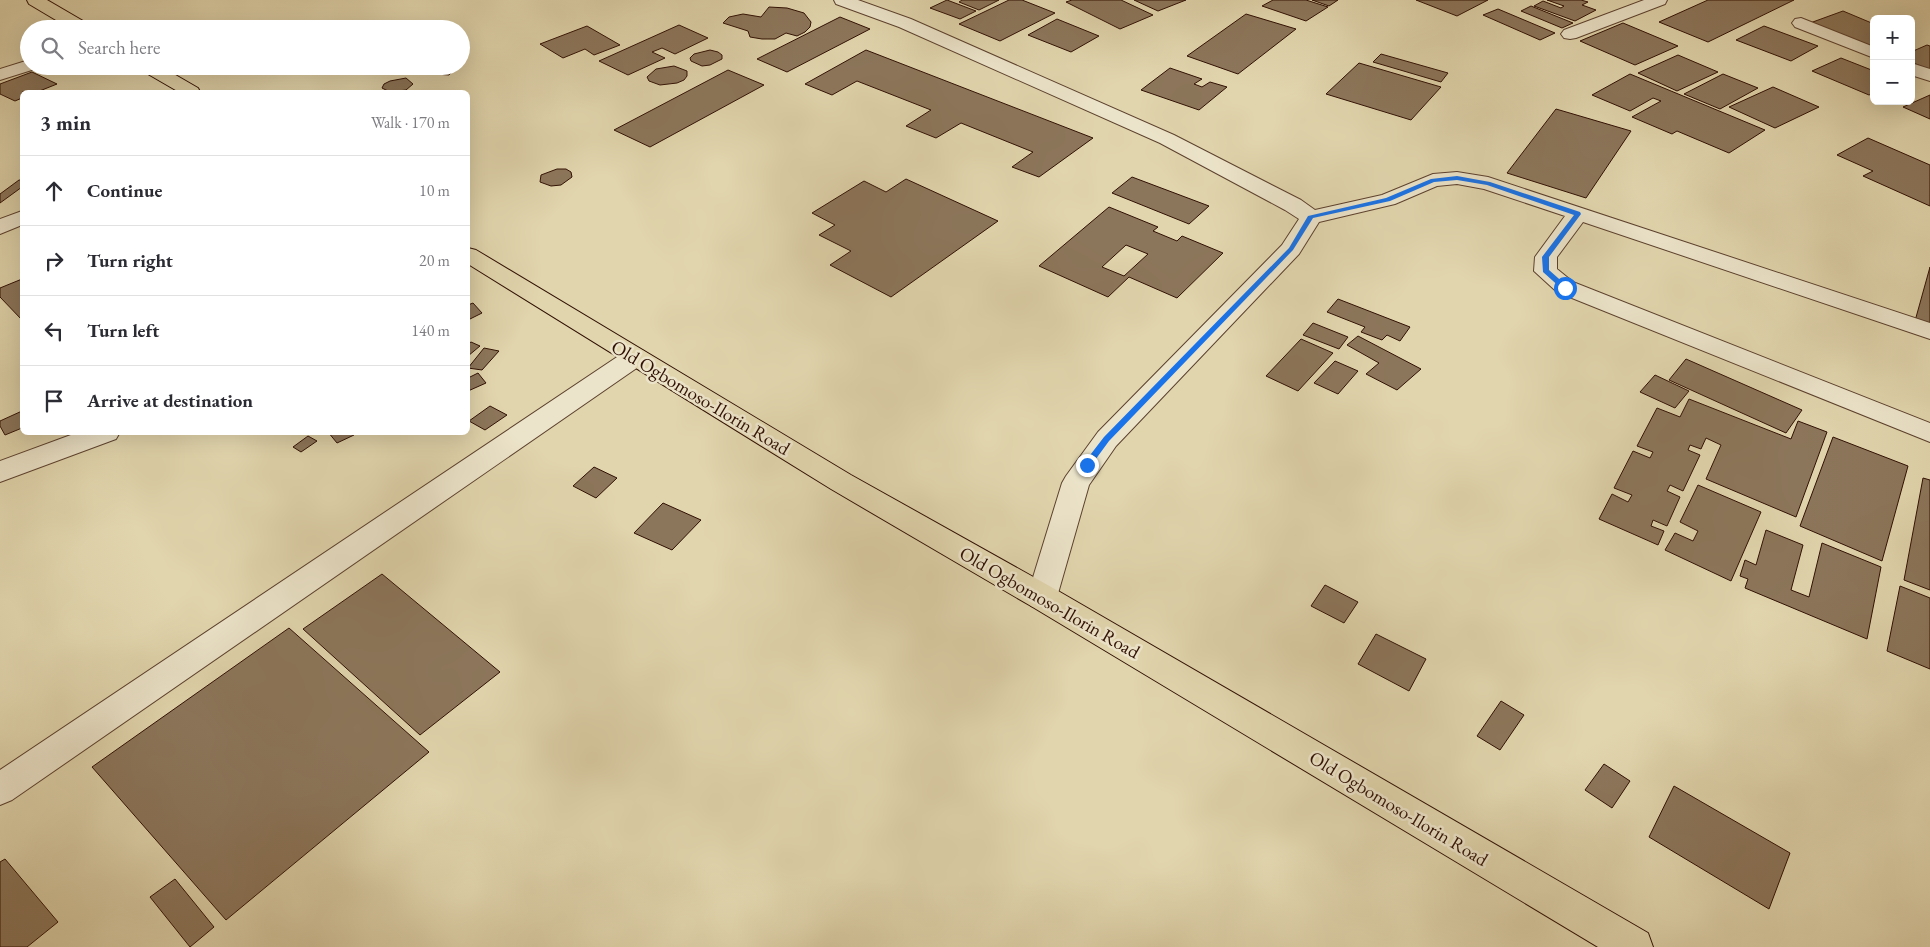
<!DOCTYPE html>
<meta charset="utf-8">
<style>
body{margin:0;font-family:"EB Garamond",serif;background:#f7f7f7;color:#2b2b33}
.controls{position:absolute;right:15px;top:15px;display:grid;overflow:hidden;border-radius:8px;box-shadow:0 5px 20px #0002}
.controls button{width:45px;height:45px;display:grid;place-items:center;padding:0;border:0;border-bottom:1px solid #e1e1e2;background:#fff;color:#2b2b33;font:25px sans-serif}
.stop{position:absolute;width:15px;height:15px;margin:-11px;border:4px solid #1a73e8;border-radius:50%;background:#fff}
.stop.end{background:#1a73e8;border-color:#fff;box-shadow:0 1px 5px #0008}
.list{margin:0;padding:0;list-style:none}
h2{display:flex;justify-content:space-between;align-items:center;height:65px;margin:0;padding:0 20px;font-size:21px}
h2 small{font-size:16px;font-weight:400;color:#7c7c81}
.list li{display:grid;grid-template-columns:32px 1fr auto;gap:15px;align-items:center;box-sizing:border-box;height:70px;padding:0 20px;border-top:1px solid #e1e1e2}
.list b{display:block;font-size:19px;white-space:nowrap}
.list em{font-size:16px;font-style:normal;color:#7c7c81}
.icon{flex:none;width:28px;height:28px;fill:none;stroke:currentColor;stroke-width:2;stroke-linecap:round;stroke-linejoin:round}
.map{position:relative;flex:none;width:1930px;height:947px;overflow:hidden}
.search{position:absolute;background:#fff;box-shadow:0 5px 20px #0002;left:20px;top:20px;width:450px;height:55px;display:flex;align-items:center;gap:12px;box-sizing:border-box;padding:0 18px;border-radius:28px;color:#7c7c81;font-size:19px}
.panel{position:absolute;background:#fff;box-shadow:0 5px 20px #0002;left:20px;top:90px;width:450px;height:345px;border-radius:8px}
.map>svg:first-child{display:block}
.building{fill:#8c765b;stroke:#301003;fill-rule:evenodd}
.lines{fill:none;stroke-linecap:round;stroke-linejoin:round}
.minor-casing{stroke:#5c412e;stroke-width:2}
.highway-casing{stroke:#301003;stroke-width:2}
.minor{fill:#ece4ca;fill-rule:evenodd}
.highway{fill:#e1d5ad;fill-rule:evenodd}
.route{fill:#1a73e8}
.labels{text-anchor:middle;stroke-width:5;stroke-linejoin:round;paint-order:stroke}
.street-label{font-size:19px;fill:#301003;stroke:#ece4ca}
</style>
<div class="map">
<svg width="1930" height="947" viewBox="0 0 1930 947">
<rect width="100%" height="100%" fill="#e1d5ad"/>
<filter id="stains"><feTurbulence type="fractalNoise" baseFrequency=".004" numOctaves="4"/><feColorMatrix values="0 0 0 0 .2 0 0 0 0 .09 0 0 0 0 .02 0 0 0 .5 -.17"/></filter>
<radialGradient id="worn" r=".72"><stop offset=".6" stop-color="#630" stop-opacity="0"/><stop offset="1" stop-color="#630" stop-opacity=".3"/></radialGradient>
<!-- building -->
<path class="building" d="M947 0 976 11 960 19 930 8Z
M962 0H999L979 10 959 2Z
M1009 0H1022L1055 13 1000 41 959 24Z
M1072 0H1121L1153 15 1120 29 1066 2Z
M1134 0H1186L1158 11Z
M1273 0H1306L1328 7 1306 21 1262 6Z
M1312 0H1338L1329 6Z
M1416 0H1488L1457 16Z
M1547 0H1581L1588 2 1582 5 1596 10 1575 21 1534 6 1543 1 1561 8 1564 6Z
M1708 0H1794L1708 42 1659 22Z
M1531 6 1573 23 1562 28 1521 11Z
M769 7 787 8 804 13 811 22 810 27 805 32 797 36 786 33 775 39H762L750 37 748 31 723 23 729 17 743 14 761 17Z
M1498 9 1555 33 1540 40 1483 15Z
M1843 11 1874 24V49L1810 23Z
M1246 14 1296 29 1238 74 1187 56Z
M840 17 870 29 787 72 757 59Z
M1057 19 1099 36 1071 52 1028 35Z
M1623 23 1678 46 1635 65 1580 41Z
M679 25 708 38 675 54 662 48 652 52 665 58 628 75 599 61Z
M587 26 620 45 594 55 585 49 563 58 540 44Z
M1764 26 1818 46 1791 61 1736 40Z
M1927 45 1930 46V70L1911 62V52Z
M710 50 718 52 722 55V59L710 65 702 66 691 61 690 58 694 54Z
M866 50 1093 138 1039 177 1012 167 1033 152 961 123 936 138 906 126 931 110 857 81 832 95 805 84Z
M1381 54 1448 73 1441 82 1373 62Z
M1678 55 1718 72 1677 91 1638 73Z
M1841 58 1874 71V93L1869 95 1812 71Z
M1359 63 1441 87 1411 120 1326 94Z
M426 66H457L449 75 420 73Z
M674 66 687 71V76L684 80 677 83 660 85 649 81 647 77 656 69Z
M1170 68 1202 79 1194 84 1202 87 1210 82 1227 87 1199 110 1141 90Z
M728 70 764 85 650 147 614 130Z
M32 72 57 84 37 92H22V98L15 101 0 94V84Z
M1630 74 1765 130 1729 153 1677 131 1672 134 1632 117 1661 101 1653 98 1630 111 1592 95Z
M1723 74 1758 88 1720 109 1684 94Z
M406 78 413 84 406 90 390 92 382 88 384 84 390 81Z
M1773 87 1819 107 1775 128 1729 107Z
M1930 95V119L1903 107Z
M1556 109 1631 131 1586 198 1507 173Z
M1868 138 1930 165V206L1863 176 1873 171 1837 155Z
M557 169H566L571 172 572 177 561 185 551 186 540 182 541 175Z
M1132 177 1209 206 1189 224 1112 193Z
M906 179 998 221 891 297 830 265 851 251 819 235 835 225 812 213 864 181 886 192Z
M19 180H22V187L0 203V194Z
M1109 207 1158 227 1153 231 1177 241 1182 236 1223 253 1177 298 1129 277 1108 297 1039 266ZM1126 245 1148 254 1124 276 1102 267Z
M1930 267V326L1915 321Z
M22 279V320L0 297V288Z
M1338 299 1410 327 1400 341 1387 335 1382 340 1361 332 1365 327 1327 312Z
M473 303 482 313 468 320V305Z
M1313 323 1348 337 1339 349 1303 335Z
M1358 336 1421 369 1397 390 1366 374 1379 363 1347 345Z
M1301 339 1333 353 1298 391 1266 376Z
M471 342 480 346 468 356V344Z
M484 348 499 351 482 370 468 368Z
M1686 359 1802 410 1786 433 1669 380Z
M1335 361 1358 371 1338 394 1314 383Z
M478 373 486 383 468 391V378Z
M1655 375 1689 391 1675 408 1640 392Z
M1689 399 1791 439 1798 421 1827 432 1796 517 1706 479 1721 445 1706 438 1701 449 1690 445 1688 450 1700 455 1683 491 1670 485 1667 491 1680 497 1667 526 1653 520 1651 526 1664 531 1658 545 1599 519 1612 494 1628 502 1632 495 1614 488 1633 451 1650 458 1653 452 1637 446 1657 408 1680 417Z
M490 406 507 415 485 430 469 421Z
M22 411V428L5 435 0 426V421Z
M328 432H352L354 435 337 443Z
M308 436 317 441 301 452 293 447Z
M1833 437 1908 466 1882 561 1800 526Z
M594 467 617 478 596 498 573 486Z
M1923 478 1930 480V590L1904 580Z
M1698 485 1761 512 1731 581 1665 550 1675 533 1693 541 1698 531 1680 522Z
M663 503 701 520 672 550 634 533Z
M1766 530 1803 545 1791 590 1809 597 1822 543 1881 567 1867 639 1745 588 1748 579 1740 576 1745 560 1756 565Z
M382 574 500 672 420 735 303 629Z
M1325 585 1358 602 1344 623 1311 606Z
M1900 586 1930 598V669L1887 651Z
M289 628 429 752 226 920 92 767Z
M1376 634 1426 659 1409 691 1358 664Z
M1501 701 1524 715 1500 750 1477 736Z
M1604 764 1630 781 1612 808 1585 790Z
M1674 786 1790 853 1769 909 1649 837Z
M5 859 58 922 27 947H0V862Z
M175 879 214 927 190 947 150 897Z"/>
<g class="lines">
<!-- minor casing -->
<g class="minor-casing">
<path id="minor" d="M834 0H858L911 19 1174 135 1301 200 1315 210 1382 195 1433 174 1457 172 1488 177 1930 323V339L1583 222 1557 257V269L1573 282 1930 423V442L1557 292 1534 271 1535 257 1565 216 1484 189 1457 184 1437 186 1395 204 1319 222 1299 254 1116 446 1089 485 1057 597 1053 606 1042 609 1031 606 1027 597 1062 483 1066 476 1098 432 1282 245 1299 219 1285 210 1160 143 899 27 836 4Z
M1644 0H1667L1665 4 1576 38 1570 39 1564 38 1561 34 1564 30Z
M1801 18 1874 47V58L1795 27 1792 23 1795 19Z
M29 60V66H37L35 69 0 80V69Z
M1911 63 1930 69V81L1911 75Z
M22 211V225L0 234V219Z
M635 349 644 351 647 357 644 363 12 800 0 805V770L626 351Z
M79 432H120L116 439 0 482V461Z"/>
</g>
<!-- highway casing -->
<g class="highway-casing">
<path id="highway" d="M27 0H47L90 25 92 29H71L29 4Z
M138 66H160L198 88 200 92H179L141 70Z
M468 248 476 250 851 475 1053 588 1648 933 1653 947H1598L1031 606 831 489 468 264Z"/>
</g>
<!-- minor -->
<use href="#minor" class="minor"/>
<!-- highway -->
<use href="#highway" class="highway"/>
</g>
<!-- route -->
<path class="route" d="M1457 176 1490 182 1580 212 1581 214 1549 257V270L1567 286V289H1562L1543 272 1542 257 1574 215 1487 185 1457 180 1434 182 1390 201 1313 218 1293 250 1109 441 1090 467H1084V463L1104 437 1289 248 1308 216 1386 198 1431 179Z"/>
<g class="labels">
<!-- street labels -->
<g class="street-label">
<text transform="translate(701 397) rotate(31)" y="7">Old Ogbomoso-Ilorin Road</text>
<text transform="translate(1050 602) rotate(30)" y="7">Old Ogbomoso-Ilorin Road</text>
<text transform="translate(1399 808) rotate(31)" y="7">Old Ogbomoso-Ilorin Road</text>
</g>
</g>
<rect width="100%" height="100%" filter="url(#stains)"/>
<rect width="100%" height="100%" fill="url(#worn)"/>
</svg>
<div class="controls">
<button>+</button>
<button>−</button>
</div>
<div class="stop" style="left:1565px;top:288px"></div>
<div class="stop end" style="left:1087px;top:465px"></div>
<div class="search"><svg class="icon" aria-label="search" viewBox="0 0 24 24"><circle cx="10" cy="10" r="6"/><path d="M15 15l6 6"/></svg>Search here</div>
<section class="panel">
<h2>3 min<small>Walk · 170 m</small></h2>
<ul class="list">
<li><svg class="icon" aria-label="ahead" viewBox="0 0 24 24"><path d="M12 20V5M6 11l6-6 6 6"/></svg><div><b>Continue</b></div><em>10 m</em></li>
<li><svg class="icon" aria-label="right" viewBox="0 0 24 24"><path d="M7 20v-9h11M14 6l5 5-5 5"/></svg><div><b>Turn right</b></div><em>20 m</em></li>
<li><svg class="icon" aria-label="left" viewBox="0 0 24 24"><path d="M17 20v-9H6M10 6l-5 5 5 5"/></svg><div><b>Turn left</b></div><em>140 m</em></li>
<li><svg class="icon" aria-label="arrive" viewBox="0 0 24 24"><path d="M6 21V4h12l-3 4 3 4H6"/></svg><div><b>Arrive at destination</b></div></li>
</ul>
</section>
</div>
